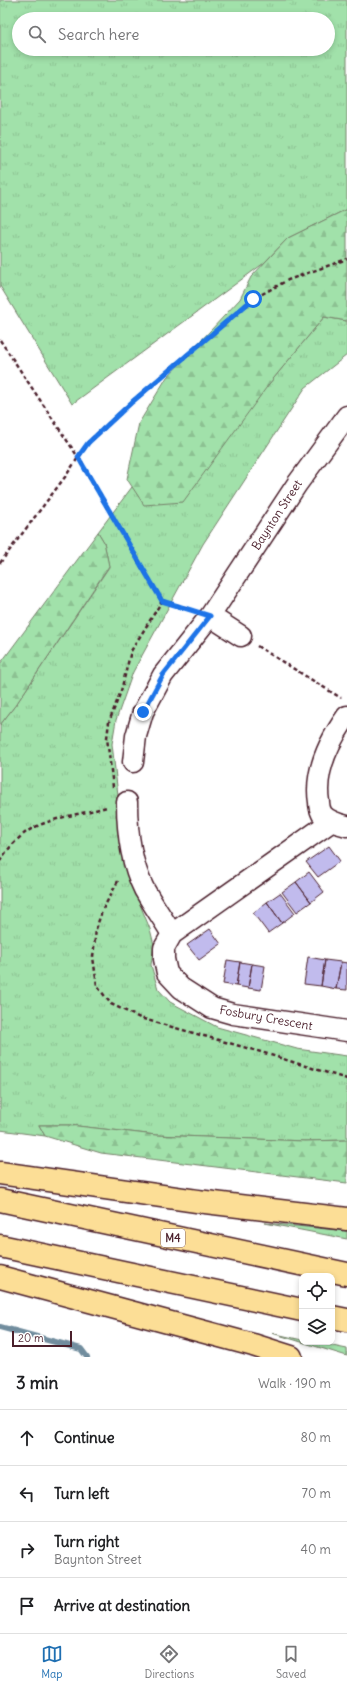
<!DOCTYPE html>
<meta charset="utf-8">
<style>
body{margin:0;font-family:Delius,sans-serif;background:#f2f2f2;color:#202124}
.controls{position:absolute;right:12px;bottom:12px;display:grid;overflow:hidden;border-radius:8px;box-shadow:0 2px 6px #0003}
.controls button{width:36px;height:36px;display:grid;place-items:center;padding:0;border:0;border-bottom:1px solid #e0e0e0;background:#fff;color:#202124;font:20px sans-serif}
.scale{position:absolute;left:12px;bottom:10px;width:60px;box-sizing:border-box;padding-left:4px;border:2px solid #4a1f2b;border-top:0;font-size:11px;line-height:14px;white-space:nowrap;color:#4a1f2b;-webkit-text-stroke:3px #fff;paint-order:stroke}
.stop{position:absolute;width:12px;height:12px;margin:-9px;border:3px solid #1a73e8;border-radius:50%;background:#fff}
.stop.end{background:#1a73e8;border-color:#fff;box-shadow:0 1px 4px #0008}
.list{margin:0;padding:0;list-style:none}
h2{display:flex;justify-content:space-between;align-items:center;height:52px;margin:0;padding:0 16px;font-size:17px}
h2 small{font-size:13px;font-weight:400;color:#757577}
.list li{display:grid;grid-template-columns:26px 1fr auto;gap:12px;align-items:center;box-sizing:border-box;height:56px;padding:0 16px;border-top:1px solid #e0e0e0}
.list b{display:block;font-size:15px;white-space:nowrap}
.list p{margin:0;font-size:13px;white-space:nowrap;color:#757577}
.list em{font-size:13px;font-style:normal;color:#757577}
.icon{flex:none;width:22px;height:22px;fill:none;stroke:currentColor;stroke-width:2;stroke-linecap:round;stroke-linejoin:round}
.map{position:relative;flex:none;width:347px;height:1357px;overflow:hidden}
.search{position:absolute;background:#fff;box-shadow:0 2px 6px #0003;left:12px;right:12px;top:12px;height:44px;display:flex;align-items:center;gap:10px;box-sizing:border-box;padding:0 14px;border-radius:22px;color:#757577;font-size:15px}
.sheet{height:276px;background:#fff}
nav{display:flex;justify-content:space-around;align-items:center;box-sizing:border-box;height:56px;border-top:1px solid #e0e0e0;background:#fff;font-size:11px;color:#757577}
nav a{display:grid;justify-items:center;gap:2px}
nav .on{color:#1f6fb2}
.map>svg:first-child{display:block}
.grass{fill:url(#grass-tufts);stroke:#76806a;fill-rule:evenodd}
.forest{fill:url(#forest-firs);stroke:#76806a}
.lines{fill:none;stroke-linecap:round;stroke-linejoin:round}
.stream{stroke:#718d9e;stroke-width:6}
.building{fill:#c1bbed;stroke:#4a1f2b}
.minor-casing{stroke:#4a1f2b;stroke-width:23}
.motorway-casing{stroke:#4a1f2b;stroke-width:25}
.path{stroke:#4a1f2b;stroke-width:2.5;stroke-dasharray:4 3;stroke-linecap:butt}
.minor{stroke:#fff;stroke-width:20}
.motorway{stroke:#fcde96;stroke-width:22}
.route{stroke:#1a73e8;stroke-width:5}
.labels{text-anchor:middle;stroke-width:3.5;stroke-linejoin:round;paint-order:stroke}
.shield{fill:#fff;stroke:#80626b;stroke-width:1}
.shield-label{font-size:11px;font-weight:bold;fill:#4a1f2b}
.street-label{font-size:12px;fill:#4a1f2b;stroke:#fff}
</style>
<div class="map">
<svg width="347" height="1357" viewBox="0 0 347 1357">
<defs>
<pattern id="grass-tufts" width="24" height="20" patternUnits="userSpaceOnUse"><rect width="24" height="20" fill="#a1e1aa"/><path d="M3 7l-1-3M5 7V3M7 7l1-3M15 17l-1-3M17 17v-4M19 17l1-3" fill="none" stroke="#8cc192"/></pattern>
<pattern id="forest-firs" width="22" height="20" patternUnits="userSpaceOnUse"><rect width="22" height="20" fill="#a1e1aa"/><path d="M5 1l3.5 6h-7zM16 11l3.5 6h-7z" fill="#8cc192"/></pattern>
</defs>
<rect width="100%" height="100%" fill="#fff"/>
<filter id="ink" filterUnits="userSpaceOnUse"><feTurbulence type="fractalNoise" baseFrequency=".025" numOctaves="2"/><feDisplacementMap in="SourceGraphic" scale="8" xChannelSelector="R" yChannelSelector="G"/><feConvolveMatrix kernelMatrix="1 2 1 2 8 2 1 2 1" color-interpolation-filters="sRGB"/></filter>
<g filter="url(#ink)">
<!-- grass -->
<path class="grass" d="M0 0H347V209L288 238 264 263 72 404 0 286ZM19 19H328V49H19Z
M324 317 347 321V355L305 388 203 544 133 672 116 720 112 744 123 837 130 880 150 929 154 945 151 965 158 989 170 1002 217 1027 297 1049 347 1056V1140L305 1141 156 1135 69 1125H39L45 1136 0 1130V725L17 703 109 567 104 542 98 532 132 487 269 384Z
M265 1223 347 1231V1239Z
M272 1333 302 1340V1342H313L347 1349V1356Z"/>
<!-- forest -->
<path class="forest" d="M347 209V321L324 317 269 384 183 502 144 505 127 479 139 423 167 377 240 299 251 277 288 238Z
M98 532 104 542 109 566 17 703 0 725V664Z
M39 1125H69L156 1135 305 1141 347 1140V1183L101 1153 45 1136Z"/>
<g class="lines">
<!-- stream -->
<path class="stream" d="M0 1327 81 1349 87 1357"/>
</g>
<!-- building -->
<path class="building" d="M329 846 340 861 318 877 306 862Z
M309 872 324 892 311 902 296 882Z
M296 882 311 902 297 912 282 892Z
M280 893 295 913 282 923 267 902Z
M267 902 282 923 268 933 253 913Z
M210 929 221 944 199 960 187 945Z
M308 957 325 960 321 986 304 984Z
M227 960 240 962 236 986 223 984Z
M325 960 341 962 336 989 321 986Z
M240 962 252 964 248 988 236 986Z
M341 962 347 963V990L336 989Z
M252 964 265 966 261 990 248 988Z"/>
<g class="lines">
<!-- minor casing -->
<g class="minor-casing">
<path id="minor" d="M210 616 241 636
M347 716C330 740 314 772 319 802 319 806 320 810 322 814 328 821 338 824 347 826
M133 762 136 736 143 712 163 675 210 616 297 484 347 416
M127 802C127 832 131 863 144 889 153 905 163 919 172 934
M332 821 172 934 164 948V959L167 973 181 988 212 1008 233 1014 347 1031"/>
</g>
<!-- motorway casing -->
<g class="motorway-casing">
<path id="motorway" d="M0 1173 197 1201 347 1219
M0 1200 347 1274
M0 1246 302 1310
M0 1277 253 1345 291 1357
M332 1317 347 1320"/>
</g>
<!-- path -->
<path class="path" d="M0 340 78 457 162 601 189 609
M0 563 65 477 88 443 132 402 253 299 288 280 347 259
M257 646 341 698
M113 787 107 738 109 722 121 691 131 651 162 601
M0 861C6 851 16 840 25 833 46 818 82 814 107 807
M118 881 102 911 96 929 93 957 97 986 111 1004 140 1018 261 1052 347 1079"/>
<!-- minor -->
<use href="#minor" class="minor"/>
<!-- motorway -->
<use href="#motorway" class="motorway"/>
</g>
</g>
<g class="lines" filter="url(#ink)">
<!-- route -->
<path class="route" d="M143 712 163 675 210 616 162 601 78 457 88 443 132 402 253 299"/>
</g>
<g class="labels">
<!-- shield labels -->
<rect class="shield" x="161" y="1229" width="24" height="18" rx="3"/>
<g class="shield-label">
<text x="173" y="1242">M4</text>
</g>
<!-- street labels -->
<g class="street-label">
<text transform="translate(277 515) rotate(-57)" y="4">Baynton Street</text>
<text transform="translate(266 1018) rotate(10)" y="4">Fosbury Crescent</text>
</g>
</g>
</svg>
<div class="controls">
<button><svg class="icon" aria-label="locate" viewBox="0 0 24 24"><circle cx="12" cy="12" r="6"/><path d="M12 2v4M12 18v4M2 12h4M18 12h4"/></svg></button>
<button><svg class="icon" aria-label="layers" viewBox="0 0 24 24"><path d="M12 4l9 5-9 5-9-5zM3 14l9 5 9-5"/></svg></button>
</div>
<div class="scale">20 m</div>
<div class="stop" style="left:253px;top:299px"></div>
<div class="stop end" style="left:143px;top:712px"></div>
<div class="search"><svg class="icon" aria-label="search" viewBox="0 0 24 24"><circle cx="10" cy="10" r="6"/><path d="M15 15l6 6"/></svg>Search here</div>
</div>
<section class="sheet">
<h2>3 min<small>Walk · 190 m</small></h2>
<ul class="list">
<li><svg class="icon" aria-label="ahead" viewBox="0 0 24 24"><path d="M12 20V5M6 11l6-6 6 6"/></svg><div><b>Continue</b></div><em>80 m</em></li>
<li><svg class="icon" aria-label="left" viewBox="0 0 24 24"><path d="M17 20v-9H6M10 6l-5 5 5 5"/></svg><div><b>Turn left</b></div><em>70 m</em></li>
<li><svg class="icon" aria-label="right" viewBox="0 0 24 24"><path d="M7 20v-9h11M14 6l5 5-5 5"/></svg><div><b>Turn right</b><p>Baynton Street</p></div><em>40 m</em></li>
<li><svg class="icon" aria-label="arrive" viewBox="0 0 24 24"><path d="M6 21V4h12l-3 4 3 4H6"/></svg><div><b>Arrive at destination</b></div></li>
</ul>
</section>
<nav>
<a class="on"><svg class="icon" aria-label="map" viewBox="0 0 24 24"><path d="M3 6l6-2 6 2 6-2v14l-6 2-6-2-6 2zM9 4v14M15 6v14"/></svg>Map</a>
<a><svg class="icon" aria-label="directions" viewBox="0 0 24 24"><path d="M12 3l9 9-9 9-9-9zM9 14v-3h6M13 9l2 2-2 2"/></svg>Directions</a>
<a><svg class="icon" aria-label="saved" viewBox="0 0 24 24"><path d="M7 4h10v16l-5-4-5 4z"/></svg>Saved</a>
</nav>
